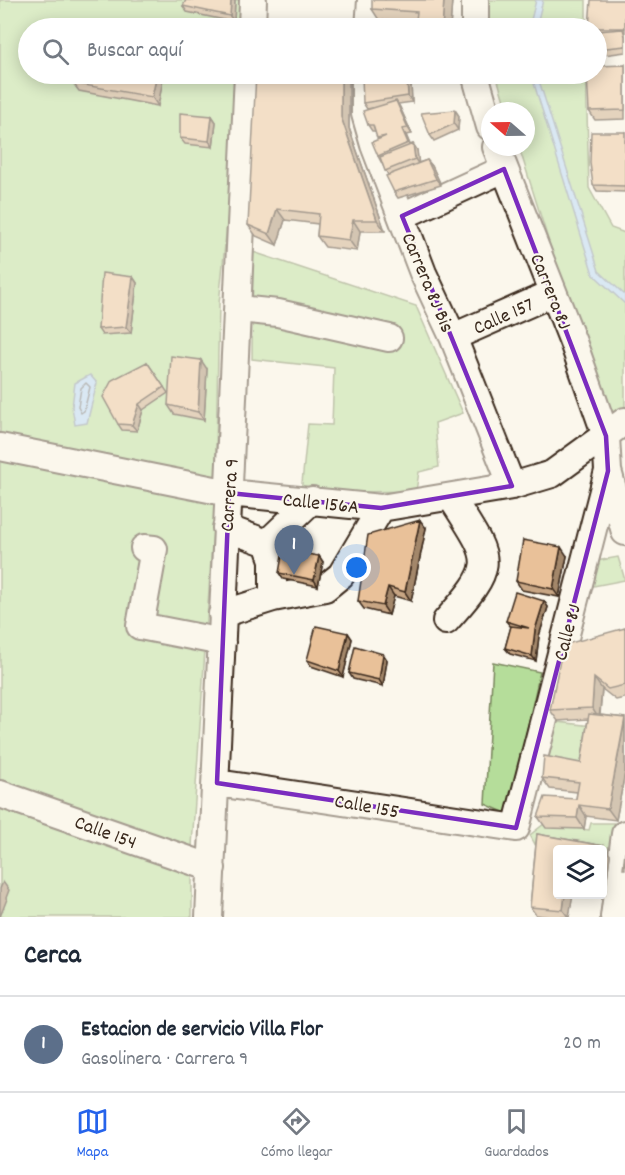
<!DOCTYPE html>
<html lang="es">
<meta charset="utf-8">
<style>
body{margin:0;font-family:Dekko,sans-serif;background:#f6f6f7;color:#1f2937}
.controls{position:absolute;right:18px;bottom:18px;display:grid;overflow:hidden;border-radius:6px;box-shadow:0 3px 15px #0003}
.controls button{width:54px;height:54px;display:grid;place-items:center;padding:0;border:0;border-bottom:2px solid #e0e1e3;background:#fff;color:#1f2937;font:30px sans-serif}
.compass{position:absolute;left:481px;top:102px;width:54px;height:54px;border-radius:50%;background:#fff;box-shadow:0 3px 15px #0003;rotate:290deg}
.you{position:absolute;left:357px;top:568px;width:21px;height:21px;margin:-15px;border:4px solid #fff;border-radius:50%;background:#1a73e8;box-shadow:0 0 0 9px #1a73e833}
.badge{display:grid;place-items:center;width:39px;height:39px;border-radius:50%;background:#2563eb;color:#fff;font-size:20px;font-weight:700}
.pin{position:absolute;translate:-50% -50px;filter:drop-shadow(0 2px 3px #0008)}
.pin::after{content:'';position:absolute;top:32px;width:21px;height:18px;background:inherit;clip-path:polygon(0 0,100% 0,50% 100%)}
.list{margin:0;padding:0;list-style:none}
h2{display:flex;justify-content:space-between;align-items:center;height:78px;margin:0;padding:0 24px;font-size:26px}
h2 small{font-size:20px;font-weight:400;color:#747a83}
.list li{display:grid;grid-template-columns:39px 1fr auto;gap:18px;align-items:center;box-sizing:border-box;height:96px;padding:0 24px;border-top:2px solid #e0e1e3}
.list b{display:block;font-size:22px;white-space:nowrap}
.list p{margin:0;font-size:20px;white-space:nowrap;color:#747a83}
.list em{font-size:20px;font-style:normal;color:#747a83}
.icon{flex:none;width:33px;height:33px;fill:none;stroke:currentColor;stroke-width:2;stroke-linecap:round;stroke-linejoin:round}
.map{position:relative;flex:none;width:625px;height:917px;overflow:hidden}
.search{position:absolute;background:#fff;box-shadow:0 3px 15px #0003;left:18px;right:18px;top:18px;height:66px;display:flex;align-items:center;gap:15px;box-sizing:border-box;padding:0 21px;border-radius:33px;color:#747a83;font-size:22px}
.sheet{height:174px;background:#fff}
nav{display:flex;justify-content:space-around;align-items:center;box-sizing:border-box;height:84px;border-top:2px solid #e0e1e3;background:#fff;font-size:16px;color:#747a83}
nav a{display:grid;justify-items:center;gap:3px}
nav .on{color:#2563eb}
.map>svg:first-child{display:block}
.green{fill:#b5dd9a;stroke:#78845c;stroke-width:1.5}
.water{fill:#b1d5fa;stroke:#8291a2;stroke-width:1.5}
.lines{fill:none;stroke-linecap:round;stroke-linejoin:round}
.shore{stroke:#6a6e76;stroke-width:1.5}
.minor-casing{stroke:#3b2a1e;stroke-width:30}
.minor{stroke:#fbf7ec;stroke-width:26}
.wall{fill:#c8a684;stroke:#3b2a1e;stroke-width:1.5}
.shaded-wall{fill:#a3876b;stroke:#3b2a1e;stroke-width:1.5}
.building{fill:#e9c199;stroke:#3b2a1e;stroke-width:1.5}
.marked{fill:none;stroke:#7b2cbf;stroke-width:4.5;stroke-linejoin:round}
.labels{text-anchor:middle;stroke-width:4.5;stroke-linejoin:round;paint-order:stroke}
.street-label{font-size:20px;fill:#3b2a1e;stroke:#fbf7ec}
</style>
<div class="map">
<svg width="625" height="917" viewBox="0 0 625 917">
<rect width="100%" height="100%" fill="#fbf7ec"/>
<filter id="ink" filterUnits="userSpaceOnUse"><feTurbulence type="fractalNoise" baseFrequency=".0167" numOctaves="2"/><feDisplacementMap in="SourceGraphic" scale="12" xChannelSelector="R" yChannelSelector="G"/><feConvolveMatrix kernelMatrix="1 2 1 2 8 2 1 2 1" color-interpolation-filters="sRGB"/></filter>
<g filter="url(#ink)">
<!-- green -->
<path class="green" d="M0 0H252L251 28H28V74H242L219 304 215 499 192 846V917H0Z
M486 0H586V28H490Z
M496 74H586L589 188 611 228 625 233V409L608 417 580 341 519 147H526V111H507Z
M253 252 416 306 463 413 435 423 439 467 419 472 416 491 301 493 308 424 332 425 334 368 252 359Z
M618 557 625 580 583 588 591 562Z
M493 662 540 672 508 814 485 804Z
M549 721 592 726 585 769 541 764Z
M591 823H617L610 855 602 850 537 848 530 835 544 824 589 830Z"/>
<!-- water -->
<path class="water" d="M536 0H543L536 28H529Z
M531 74H537L599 271 625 295V304L593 274Z
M90 375 97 383 87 423 75 425 72 407 75 383Z"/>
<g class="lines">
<!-- shore -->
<path class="shore" d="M86 383 90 387 84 411 81 413 78 407 81 388Z"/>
<!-- minor casing -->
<g class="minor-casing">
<path id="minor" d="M252 28 253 0
M369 28 371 0
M475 28V0
M365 74V114L374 145 423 273 453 337 512 486
M475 74 490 127
M402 216 504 169
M238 309 278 313 389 338
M453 337 553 293
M0 447 229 493 381 508 512 486 552 474 625 421
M608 471 625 532
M226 528 267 543 273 560V598
M267 543 312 500
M144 548 154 549 140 626 222 642
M222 614 273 598 325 588 341 575 381 508
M446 621C499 562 492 562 451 497
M217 783 516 828 608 471 606 436 573 342 496 147
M0 794 212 868
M209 917 248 74
M614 917 625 834"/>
</g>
<!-- minor -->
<use href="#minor" class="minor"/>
</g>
<!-- wall -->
<path class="wall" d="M235 0 234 22 187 12 183 6Z
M452 0 450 28H415L416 23 379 20 372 9Z
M625 0V52L597 56V28H589Z
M625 65V119L595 120 589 111Z
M164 74 158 106 79 91 73 83Z
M407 79 411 85 412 102 398 104 412 134 406 135 410 145 413 144 417 150 418 163 427 160 432 166 441 185 398 198 394 192 388 175 378 156V139L375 131H372L368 125 372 108 367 109 363 103Z
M349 80V128L385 231H360L357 251 325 247 317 236 318 224 285 220 277 245 256 236 248 225Z
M455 110 459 116 458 130 434 141 430 135Z
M212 116 216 122 213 147 185 144 180 138Z
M625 132V192L597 191 593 185Z
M133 277 137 283 131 333 102 335 98 329Z
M147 362 168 393 143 410 137 431 122 430 118 424Z
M207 369 204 420 174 414 168 405Z
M426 528 411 601 394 596 389 615 364 609 358 601Z
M319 556 323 562 318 586 283 579 279 573Z
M567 556 559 597 522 590 516 581Z
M544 601 548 607 539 636 536 661 510 654 505 648 511 627 506 621Z
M625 628V698L616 700 602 689 600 715 625 718V772L616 820 586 816 584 829 546 828 538 817 576 799 577 792 550 789 542 778 581 763 588 719 558 721 550 710Z
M348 633 352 639 343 677 311 666 307 660Z
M383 654 387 660 383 686 353 679 349 673Z
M537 834 604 846 610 855 605 894H603V849H558V894H573L569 917H550L536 915 530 907Z"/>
<!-- shaded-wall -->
<path class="shaded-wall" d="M231 0H235L234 22 230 16Z
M444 0H452L450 28H442Z
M157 74H164L158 106 152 97Z
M341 74H345L349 80V128L385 231 377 220 341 117Z
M407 79 411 85 412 102 408 96Z
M396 101 400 107 412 134 408 128Z
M455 110 459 116 458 130 454 124Z
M212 116 216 122 213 147 209 141Z
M402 129 406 135 412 149 408 143Z
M413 144 417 150 419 165 415 159Z
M427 160 432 166 441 185 436 179Z
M277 209 285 220 277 245 269 234Z
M353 220 360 231 357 251 349 240Z
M133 277 137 283 131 333 126 327Z
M201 360 207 369 204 420 198 412Z
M139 404 143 410 137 431 132 425Z
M420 520 426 528 411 601 405 592Z
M561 547 567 556 559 597 553 589Z
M319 556 323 562 318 586 314 580Z
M388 587 394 596 389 615 383 606Z
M544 601 548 607 539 636 536 661 532 656 535 630Z
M348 633 352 639 343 677 339 671Z
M383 654 387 660 383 686 379 680Z
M594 678 602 689 599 719 592 708Z
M625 720V772L616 820 608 809Z
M579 805 586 816 584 829 577 818Z
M604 846 610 855 605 894 603 890V858Z
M3 882 9 890 6 898 7 899 0 917V889Z
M565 894H573L569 917H568L563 910Z"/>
<!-- building -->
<path class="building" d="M186 0H231L230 16 183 6Z
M372 0H444L442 28H415L417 12 372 9Z
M591 0H625V28H589Z
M369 23 408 25V28H369Z
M623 29 625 36V46L597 49V31Z
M625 65V110L589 111 587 74H597V66Z
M75 74H157L152 97 73 83Z
M256 74H341V117L377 220H353L349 240 317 236 319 214 277 209 269 234 248 225Z
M362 77 407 79 408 96 363 103Z
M396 101 408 128 402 129 408 143 378 156 372 142 386 136 377 138 373 125H368L363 111Z
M455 110 454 124 430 135 421 113Z
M180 113 212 116 209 141 180 138Z
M591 132H625V186L593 185 590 163Z
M413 144 415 159 385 171 380 157Z
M427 160 436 179 394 192 386 176Z
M102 273 133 277 126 327 98 329Z
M171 356 201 360 198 412 168 405Z
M147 362 164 387 139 404 132 425 118 424 103 397 112 380Z
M420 520 405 592 388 587 383 606 358 601 368 535Z
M523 540 561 547 553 589 516 581Z
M283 550 319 556 314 580 279 573Z
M515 592 544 601 535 630 532 656 505 648 511 626 529 628 506 621Z
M316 626 348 633 339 671 307 660Z
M625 628V685L608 689 594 678 592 708 550 710 563 645Z
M355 646 383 654 379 680 349 673Z
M589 714 625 718 608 809 579 805 577 818 538 817 545 797 576 799 579 782 542 778 544 756 581 763Z
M537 834 604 846 603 858V849H558V894H565L563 910 530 907Z
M625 851V869H623Z"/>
</g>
<!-- marked area -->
<path d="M0 0H625V917H0ZM504 169 606 436 608 471 516 828 217 783 229 493 381 508 512 486 402 216Z" fill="#fbf7ec" fill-opacity=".55" fill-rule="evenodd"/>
<path class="marked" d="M504 169 606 436 608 471 516 828 217 783 229 493 381 508 512 486 402 216Z"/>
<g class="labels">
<!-- street labels -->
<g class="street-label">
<text transform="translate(429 282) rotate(67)" y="7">Carrera 8J Bis</text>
<text transform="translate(552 291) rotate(68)" y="7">Carrera 8J</text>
<text transform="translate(503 315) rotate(-24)" y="7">Calle 157</text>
<text transform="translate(228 495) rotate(-86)" y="7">Carrera 9</text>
<text transform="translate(321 502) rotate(6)" y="7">Calle 156A</text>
<text transform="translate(566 632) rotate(-75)" y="7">Calle 8J</text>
<text transform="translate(367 805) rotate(10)" y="7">Calle 155</text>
<text transform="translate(106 831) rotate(20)" y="7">Calle 154</text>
</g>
</g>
</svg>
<div class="controls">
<button><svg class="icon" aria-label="layers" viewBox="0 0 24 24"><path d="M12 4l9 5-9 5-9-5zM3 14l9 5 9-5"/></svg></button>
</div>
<svg class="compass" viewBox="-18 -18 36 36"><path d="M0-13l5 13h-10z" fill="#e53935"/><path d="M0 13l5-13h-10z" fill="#747a83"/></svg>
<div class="you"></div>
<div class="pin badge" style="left:294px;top:575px;background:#5c6f8a">1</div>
<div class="search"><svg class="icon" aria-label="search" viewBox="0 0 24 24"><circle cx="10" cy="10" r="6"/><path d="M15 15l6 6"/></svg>Buscar aquí</div>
</div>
<section class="sheet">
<h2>Cerca<small></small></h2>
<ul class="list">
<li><span class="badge" style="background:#5c6f8a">1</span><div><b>Estacion de servicio Villa Flor</b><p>Gasolinera · Carrera 9</p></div><em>20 m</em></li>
</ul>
</section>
<nav>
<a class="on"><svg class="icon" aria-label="map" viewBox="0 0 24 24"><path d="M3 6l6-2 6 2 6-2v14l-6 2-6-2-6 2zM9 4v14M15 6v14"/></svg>Mapa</a>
<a><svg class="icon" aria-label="directions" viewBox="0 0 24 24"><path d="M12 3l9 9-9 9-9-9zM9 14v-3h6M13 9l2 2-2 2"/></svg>Cómo llegar</a>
<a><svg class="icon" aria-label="saved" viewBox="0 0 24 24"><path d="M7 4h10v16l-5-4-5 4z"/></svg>Guardados</a>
</nav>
